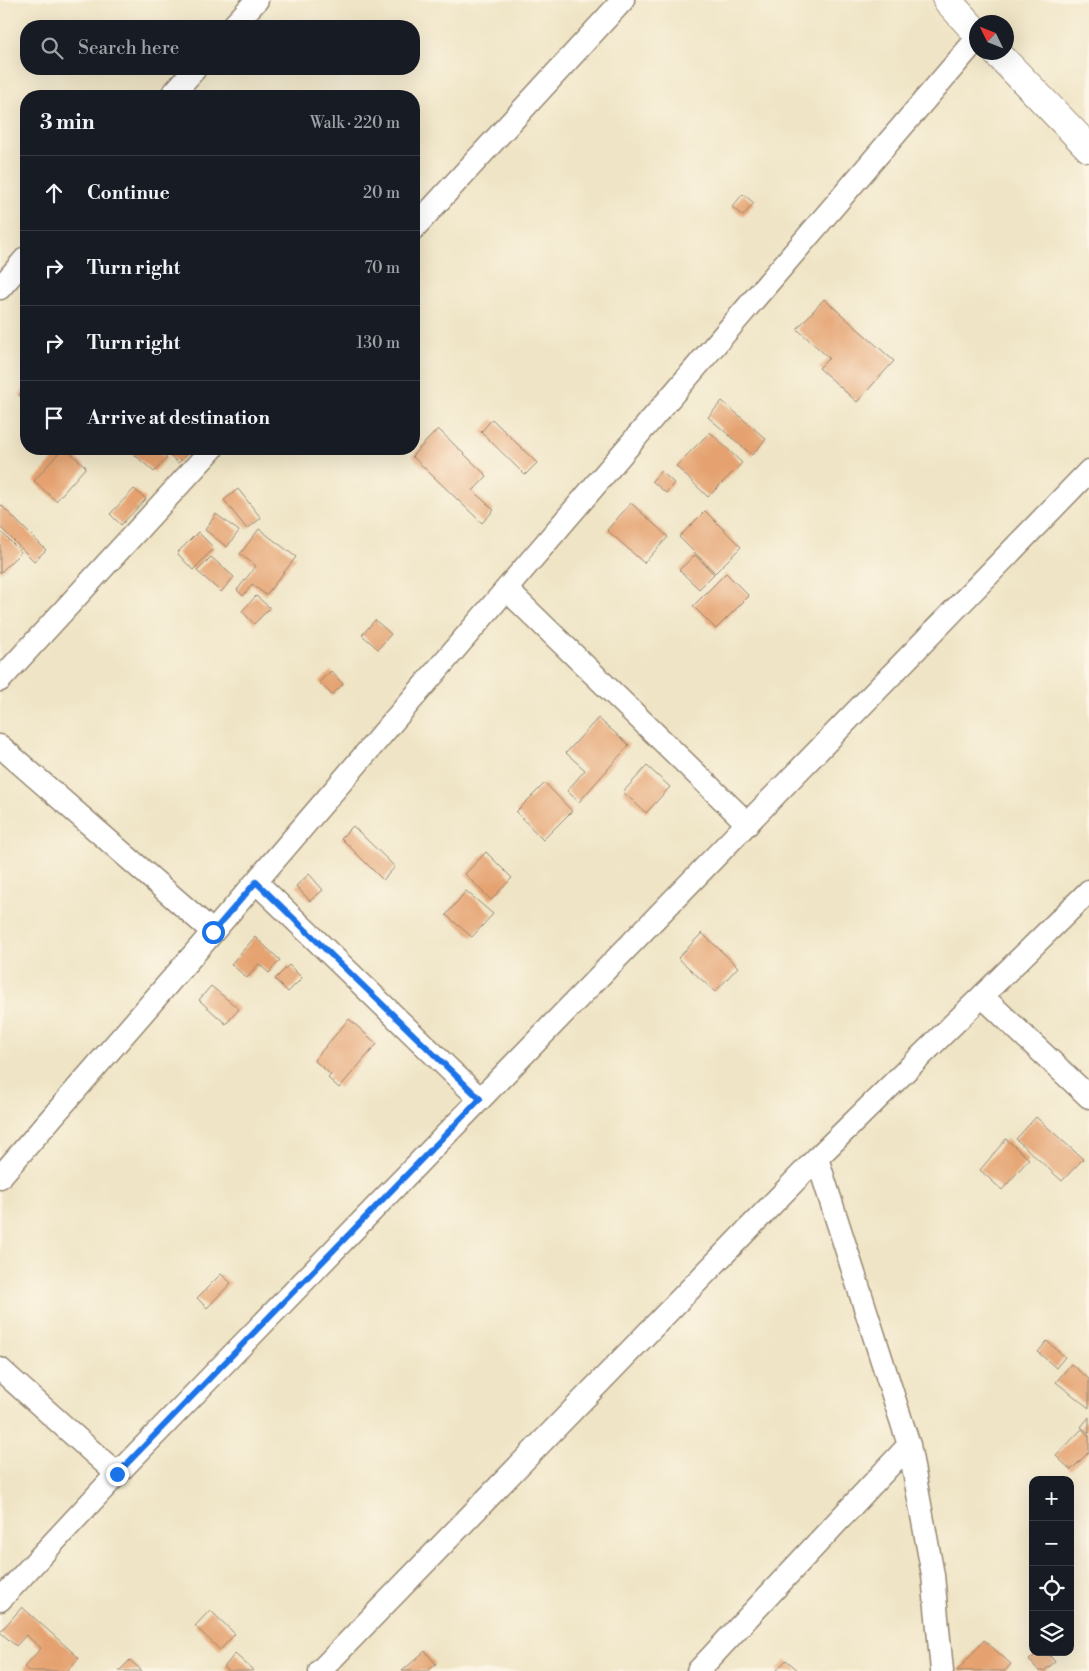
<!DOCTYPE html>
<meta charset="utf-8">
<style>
body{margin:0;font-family:"Libre Bodoni",serif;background:#20242c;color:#f1f3f6}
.controls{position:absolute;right:15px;bottom:15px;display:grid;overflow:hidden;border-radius:10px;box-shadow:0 5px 20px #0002}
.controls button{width:45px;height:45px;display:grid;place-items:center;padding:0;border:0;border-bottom:1px solid #363941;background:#171b24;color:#f1f3f6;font:25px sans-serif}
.compass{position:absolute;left:969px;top:15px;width:45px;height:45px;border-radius:50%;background:#171b24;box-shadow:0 5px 20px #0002;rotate:313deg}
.stop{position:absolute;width:15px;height:15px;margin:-11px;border:4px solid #1a73e8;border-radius:50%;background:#fff}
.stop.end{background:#1a73e8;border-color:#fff;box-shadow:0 1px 5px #0008}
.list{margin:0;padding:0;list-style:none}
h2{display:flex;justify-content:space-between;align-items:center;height:65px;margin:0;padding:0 20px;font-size:21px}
h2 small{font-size:16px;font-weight:400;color:#9ea1a6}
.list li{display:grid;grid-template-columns:32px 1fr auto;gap:15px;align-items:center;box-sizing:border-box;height:75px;padding:0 20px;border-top:1px solid #363941}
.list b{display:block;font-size:19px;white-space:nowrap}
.list em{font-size:16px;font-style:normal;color:#9ea1a6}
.icon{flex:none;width:28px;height:28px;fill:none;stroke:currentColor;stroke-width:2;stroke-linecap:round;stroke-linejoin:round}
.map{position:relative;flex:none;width:1089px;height:1671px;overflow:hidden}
.search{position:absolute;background:#171b24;box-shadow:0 5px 20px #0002;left:20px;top:20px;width:400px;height:55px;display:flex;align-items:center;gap:12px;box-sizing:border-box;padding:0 18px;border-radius:20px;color:#9ea1a6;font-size:19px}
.panel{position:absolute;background:#171b24;box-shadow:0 5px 20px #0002;left:20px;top:90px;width:400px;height:365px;border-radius:20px}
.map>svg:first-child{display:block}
.building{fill:#e5a26f}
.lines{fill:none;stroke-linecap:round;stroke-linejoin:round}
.street-casing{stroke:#958772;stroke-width:25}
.secondary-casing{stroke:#958772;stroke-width:30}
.street{stroke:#fff;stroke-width:22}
.secondary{stroke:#fff;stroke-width:28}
.route{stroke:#1a73e8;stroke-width:6}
</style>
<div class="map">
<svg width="1089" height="1671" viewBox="0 0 1089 1671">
<rect width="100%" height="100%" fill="#fcf5e5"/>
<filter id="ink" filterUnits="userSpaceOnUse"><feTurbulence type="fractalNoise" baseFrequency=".02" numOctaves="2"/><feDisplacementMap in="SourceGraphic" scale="10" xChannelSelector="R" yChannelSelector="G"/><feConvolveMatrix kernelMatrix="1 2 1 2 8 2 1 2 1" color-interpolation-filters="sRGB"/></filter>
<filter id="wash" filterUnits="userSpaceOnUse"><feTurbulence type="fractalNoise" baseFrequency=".0096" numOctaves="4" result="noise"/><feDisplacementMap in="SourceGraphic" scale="20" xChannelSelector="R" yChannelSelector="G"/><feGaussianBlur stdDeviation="1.12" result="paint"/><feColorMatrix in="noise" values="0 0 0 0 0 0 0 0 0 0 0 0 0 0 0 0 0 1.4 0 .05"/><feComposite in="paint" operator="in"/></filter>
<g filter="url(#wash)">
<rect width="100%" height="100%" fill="#efe4c5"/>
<g id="blocks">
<!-- building -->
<path class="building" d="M743 194 754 203 743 216 732 207Z
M824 299 894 361 857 402 819 368 829 358 797 329Z
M26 386V402L19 395Z
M722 401 766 439 752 455 708 417Z
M492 419 537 463 525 475 481 432Z
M438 429 487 476 473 491 494 510 482 523 412 456Z
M710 432 742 463 708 497 676 466Z
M62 449H66L86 467 56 501 34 481Z
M128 449H157L167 458 154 472Z
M163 449H192L178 463Z
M661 471 674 483 666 493 652 481Z
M134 489 146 499 121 525 110 514Z
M238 489 261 518 247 529 224 500Z
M631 503 668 537 644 563 607 530Z
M0 504 46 550 34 561 0 527Z
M705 511 741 547 715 573 679 537Z
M216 514 239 531 227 547 205 530Z
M259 529 296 557 266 595 252 584 243 596 237 590 256 566 240 554Z
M0 531 21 552 0 573Z
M198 532 214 548 193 570 177 553Z
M695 555 714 574 699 589 679 570Z
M211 557 234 577 221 592 197 571Z
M726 573 749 596 716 629 693 606Z
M256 596 270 608 254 624 242 611Z
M375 620 391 634 378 649 362 635Z
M331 671 343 684 332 695 319 682Z
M598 718 629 745 579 802 567 791 585 770 566 753Z
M647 766 670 787 646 813 623 792Z
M545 783 572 811 543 840 516 812Z
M353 826 395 867 383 880 341 838Z
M486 852 512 878 491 900 465 874Z
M309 874 323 890 310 901 296 886Z
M466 891 493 914 472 937 446 915Z
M702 933 738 967 715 992 678 958Z
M255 937 280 960 269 973 259 964 247 978 231 964Z
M289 965 302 978 288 992 275 979Z
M211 986 239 1009 226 1024 199 1000Z
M349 1019 377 1044 339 1088 328 1078 331 1075 314 1060Z
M1036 1117 1083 1159 1062 1181 1016 1139Z
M1006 1139 1029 1159 1002 1190 980 1170Z
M221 1274 231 1283 207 1308 197 1298Z
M1047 1341 1065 1357 1056 1368 1038 1352Z
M1071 1364 1089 1379V1408L1056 1382Z
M1089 1417V1433L1081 1427Z
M1082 1429 1089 1436V1452L1071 1470 1056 1456Z
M22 1607 79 1658 67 1671H28L24 1667 41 1648 26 1635 16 1646 0 1632Z
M210 1610 235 1634 220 1650 195 1626Z
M984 1640 1011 1664 1005 1671H957Z
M425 1651 436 1664 428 1671H402Z
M1039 1652H1047L1055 1662 1044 1671H1039L1029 1660Z
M235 1654 254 1671H229L224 1667Z
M130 1660 142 1671H119Z
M786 1660 799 1671H776Z"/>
</g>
</g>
<g filter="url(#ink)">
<use href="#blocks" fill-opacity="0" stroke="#958772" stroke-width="1"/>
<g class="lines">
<!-- street casing -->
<g class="street-casing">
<path id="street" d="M233 26 257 0
M171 96 195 69
M414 228 623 0
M0 288 26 258
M507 590 748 824
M0 680 212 449
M0 746 213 932
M256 882 480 1099
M982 996 1089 1097
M817 1158 909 1445 933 1575 942 1671
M0 1177 213 932 976 40
M0 1369 117 1474
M0 1600 117 1474 1089 471
M320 1671 817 1158 1089 891
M698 1671 909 1445"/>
</g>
<!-- secondary casing -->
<g class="secondary-casing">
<path id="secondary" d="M947 0 976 32
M996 52 1089 148"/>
</g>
<!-- street -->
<use href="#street" class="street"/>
<!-- secondary -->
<use href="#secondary" class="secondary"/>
</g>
</g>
<g class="lines" filter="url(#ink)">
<!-- route -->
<path class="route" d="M117 1474 480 1099 256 882 213 932"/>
</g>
</svg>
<div class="controls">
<button>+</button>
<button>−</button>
<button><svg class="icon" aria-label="locate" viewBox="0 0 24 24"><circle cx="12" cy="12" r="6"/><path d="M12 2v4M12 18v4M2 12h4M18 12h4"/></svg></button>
<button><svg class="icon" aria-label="layers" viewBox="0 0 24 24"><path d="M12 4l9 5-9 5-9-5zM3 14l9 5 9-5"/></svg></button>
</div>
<svg class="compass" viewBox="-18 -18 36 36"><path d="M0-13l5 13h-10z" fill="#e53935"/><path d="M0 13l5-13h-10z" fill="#9ea1a6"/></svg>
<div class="stop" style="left:213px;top:932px"></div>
<div class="stop end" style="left:117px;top:1474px"></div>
<div class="search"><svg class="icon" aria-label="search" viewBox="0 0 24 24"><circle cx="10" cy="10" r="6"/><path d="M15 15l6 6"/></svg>Search here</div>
<section class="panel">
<h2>3 min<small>Walk · 220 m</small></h2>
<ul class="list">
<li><svg class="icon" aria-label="ahead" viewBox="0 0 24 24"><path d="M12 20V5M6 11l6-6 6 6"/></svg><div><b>Continue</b></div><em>20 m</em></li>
<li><svg class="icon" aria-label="right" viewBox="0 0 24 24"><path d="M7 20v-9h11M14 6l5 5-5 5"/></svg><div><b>Turn right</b></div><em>70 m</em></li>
<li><svg class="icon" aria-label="right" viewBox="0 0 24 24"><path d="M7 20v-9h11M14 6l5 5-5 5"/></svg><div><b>Turn right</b></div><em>130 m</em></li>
<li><svg class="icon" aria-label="arrive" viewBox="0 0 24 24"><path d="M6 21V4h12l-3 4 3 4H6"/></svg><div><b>Arrive at destination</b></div></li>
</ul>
</section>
</div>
